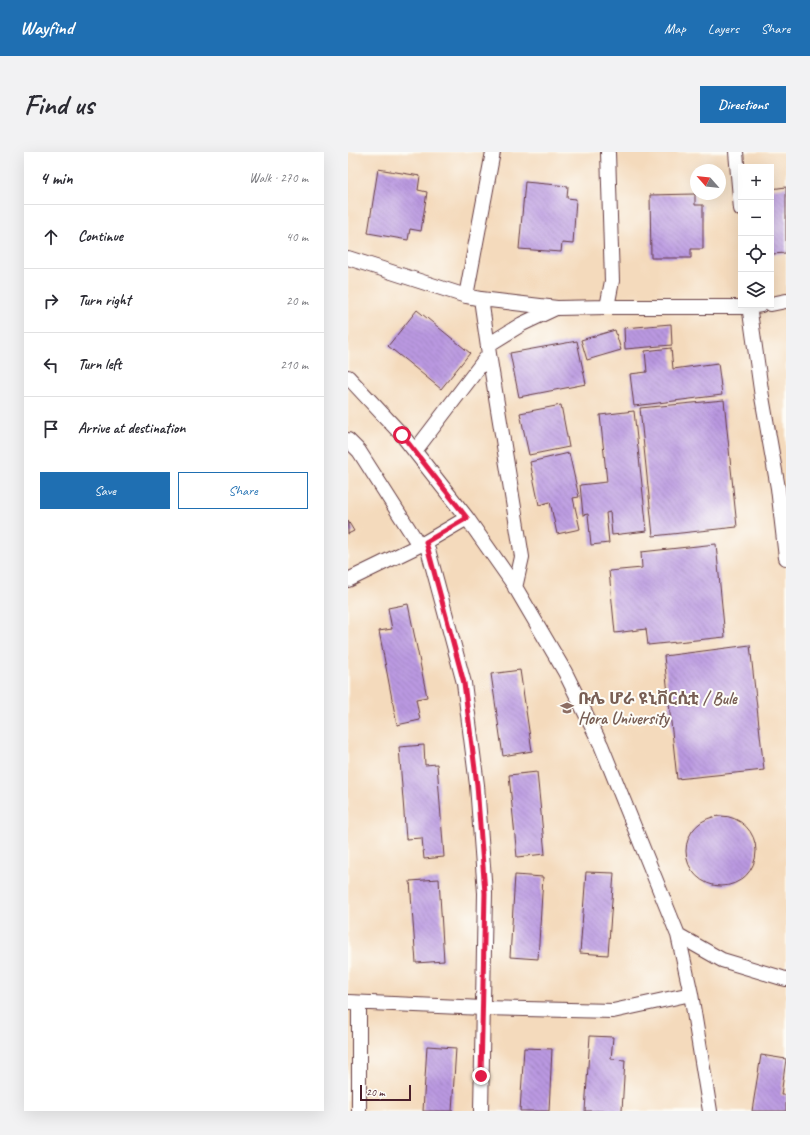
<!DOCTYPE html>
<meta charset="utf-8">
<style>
body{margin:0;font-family:Caveat,"Noto Sans Ethiopic",sans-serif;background:#f2f2f3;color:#2b2b33}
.controls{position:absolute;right:12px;top:12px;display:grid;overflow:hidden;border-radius:0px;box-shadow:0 4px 16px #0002}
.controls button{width:36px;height:36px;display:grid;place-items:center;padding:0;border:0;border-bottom:1px solid #e1e1e2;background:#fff;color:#2b2b33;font:20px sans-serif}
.compass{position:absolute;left:342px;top:12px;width:36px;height:36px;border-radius:50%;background:#fff;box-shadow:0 4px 16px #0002;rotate:297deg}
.scale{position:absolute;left:12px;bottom:10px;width:51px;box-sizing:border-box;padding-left:4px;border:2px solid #4a1f2b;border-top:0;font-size:11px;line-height:14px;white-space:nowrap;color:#4a1f2b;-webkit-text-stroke:3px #fdfcf7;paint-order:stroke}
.stop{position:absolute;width:12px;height:12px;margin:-9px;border:3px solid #e11d48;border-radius:50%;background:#fff}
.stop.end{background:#e11d48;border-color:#fff;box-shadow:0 1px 4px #0008}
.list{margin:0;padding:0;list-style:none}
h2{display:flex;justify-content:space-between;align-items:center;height:52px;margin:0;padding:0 16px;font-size:17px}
h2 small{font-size:13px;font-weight:400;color:#7c7c81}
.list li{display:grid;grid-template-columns:26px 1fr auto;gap:12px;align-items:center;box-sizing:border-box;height:64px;padding:0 16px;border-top:1px solid #e1e1e2}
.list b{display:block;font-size:15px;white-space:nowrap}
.list em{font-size:13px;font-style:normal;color:#7c7c81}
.actions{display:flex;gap:8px;padding:12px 16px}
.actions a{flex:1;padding:9px 0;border:1px solid #1f6fb2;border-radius:0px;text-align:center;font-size:14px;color:#1f6fb2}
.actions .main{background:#1f6fb2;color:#fff}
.icon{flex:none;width:22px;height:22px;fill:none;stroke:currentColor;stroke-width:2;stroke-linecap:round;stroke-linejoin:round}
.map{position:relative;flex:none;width:438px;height:959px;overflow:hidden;border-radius:0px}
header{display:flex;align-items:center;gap:24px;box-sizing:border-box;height:56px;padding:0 20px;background:#1f6fb2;color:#fff}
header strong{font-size:19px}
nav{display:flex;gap:22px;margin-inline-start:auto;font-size:14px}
.intro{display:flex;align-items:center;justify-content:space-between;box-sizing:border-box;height:96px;padding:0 24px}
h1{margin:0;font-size:28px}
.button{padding:10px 18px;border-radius:0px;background:#1f6fb2;color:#fff;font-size:14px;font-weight:700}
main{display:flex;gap:24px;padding:0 24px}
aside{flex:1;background:#fff;border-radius:0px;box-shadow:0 4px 16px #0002}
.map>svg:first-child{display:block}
.building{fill:url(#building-back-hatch)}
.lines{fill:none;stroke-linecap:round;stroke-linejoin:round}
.street-casing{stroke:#643b41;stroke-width:16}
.street{stroke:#fff;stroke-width:14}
.route{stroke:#e11d48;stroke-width:5}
.labels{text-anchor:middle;stroke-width:4;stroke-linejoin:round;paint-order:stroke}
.education-label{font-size:17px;font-weight:bold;fill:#785e54;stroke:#fdfcf7;text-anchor:start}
</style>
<header>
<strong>Wayfind</strong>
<nav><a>Map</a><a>Layers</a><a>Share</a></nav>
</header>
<div class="intro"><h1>Find us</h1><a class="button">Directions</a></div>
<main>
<aside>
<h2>4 min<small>Walk · 270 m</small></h2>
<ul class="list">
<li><svg class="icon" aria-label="ahead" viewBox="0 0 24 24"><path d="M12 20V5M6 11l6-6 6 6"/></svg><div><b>Continue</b></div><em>40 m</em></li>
<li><svg class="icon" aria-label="right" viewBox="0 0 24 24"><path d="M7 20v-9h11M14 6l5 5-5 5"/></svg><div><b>Turn right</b></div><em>20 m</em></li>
<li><svg class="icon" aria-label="left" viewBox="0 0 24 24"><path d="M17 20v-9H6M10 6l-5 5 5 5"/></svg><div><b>Turn left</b></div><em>210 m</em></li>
<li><svg class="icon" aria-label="arrive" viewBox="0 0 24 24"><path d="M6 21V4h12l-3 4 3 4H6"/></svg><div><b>Arrive at destination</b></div></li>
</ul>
<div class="actions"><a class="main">Save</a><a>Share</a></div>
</aside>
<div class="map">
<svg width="438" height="959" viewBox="0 0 438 959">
<defs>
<pattern id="building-back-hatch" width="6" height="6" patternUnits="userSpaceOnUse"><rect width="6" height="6" fill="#ba99e1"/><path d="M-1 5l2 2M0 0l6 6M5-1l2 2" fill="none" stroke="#997cb7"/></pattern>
</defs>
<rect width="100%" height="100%" fill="#fdfcf7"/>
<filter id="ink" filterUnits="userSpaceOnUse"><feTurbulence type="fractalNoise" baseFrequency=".025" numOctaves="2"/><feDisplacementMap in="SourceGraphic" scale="8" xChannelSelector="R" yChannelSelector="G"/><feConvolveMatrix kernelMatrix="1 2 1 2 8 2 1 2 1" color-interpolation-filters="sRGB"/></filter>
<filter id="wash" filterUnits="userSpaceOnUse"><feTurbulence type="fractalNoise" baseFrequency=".012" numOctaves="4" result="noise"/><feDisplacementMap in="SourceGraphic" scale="16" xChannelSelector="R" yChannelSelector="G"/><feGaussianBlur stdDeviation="0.9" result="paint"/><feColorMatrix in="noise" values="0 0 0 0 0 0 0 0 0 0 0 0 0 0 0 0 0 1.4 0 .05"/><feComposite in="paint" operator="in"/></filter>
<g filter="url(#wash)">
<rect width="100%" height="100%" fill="#f4dabc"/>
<g id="blocks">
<!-- building -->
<path class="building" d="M30 17 72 24 70 38 79 40 73 79 62 77 60 88 20 81Z
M177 30 220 34 219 46 228 47 225 92 214 91 213 100 171 97Z
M438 35V101L424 102 423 95V37Z
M347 42V53H355V97H343V106H303L302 43Z
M69 158 122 201 93 237 40 194Z
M323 172 324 193 277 197 276 176Z
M267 178 273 198 239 208 233 188Z
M229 189 238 232 171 245 162 201Z
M323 196 325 217 370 211 374 243 286 254 282 222 299 220 297 199Z
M376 248 389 375 305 384 292 256Z
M213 253 221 295 181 303 172 261Z
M286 259 299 379 264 383 262 360 258 361 261 391 243 393 240 362 235 363 232 333 259 330 252 263Z
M221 301 231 345 225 346 232 377 209 382 202 350 191 353 182 310Z
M0 369 6 379 0 382Z
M368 392 377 485 300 493 298 477 267 481 261 419 294 416 293 400Z
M60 452 79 545 68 547 72 568 49 573 31 479 44 477 40 456Z
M402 493 416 618 329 627 316 504Z
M172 518 184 599 155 604 143 522Z
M76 593 77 613 89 612 96 705 76 707 74 686 58 687 51 595Z
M189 620 197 702 169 705 161 623Z
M338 699a35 35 0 1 1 70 0a35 35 0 1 1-70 0Z
M238 720 266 721 260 803 232 801Z
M167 723 195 725 190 807 162 805Z
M91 727 96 809 68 811 62 729Z
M242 884 265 885 263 907 277 908 274 959H237Z
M79 894 108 896 104 959H75Z
M176 896 204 897 201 959H172Z
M413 903 438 907 433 943H438V959H404Z"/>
</g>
</g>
<g filter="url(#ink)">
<use href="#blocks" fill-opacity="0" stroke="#643b41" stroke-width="1"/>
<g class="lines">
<!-- street casing -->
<g class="street-casing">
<path id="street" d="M388 0 393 57
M0 106 118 144 133 147 209 156 259 155H401L413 153
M118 144 145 0
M423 152 438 149
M401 153 414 245 430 336 438 406
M259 155 264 129 260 0
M140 193 174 172 208 156
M141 202 174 405 167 436
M0 225 54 283 119 366 166 433 217 520 253 593 330 783 343 842 362 959
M0 288 11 299 71 393
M67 299 141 202 133 147
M78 390 116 531 129 633 137 741 133 959
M0 428 78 390 119 366
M330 783 374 808 434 826 438 827
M0 850 135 856 265 859 343 842
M11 959V851"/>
</g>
<!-- street -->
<use href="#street" class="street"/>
</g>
</g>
<g class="lines" filter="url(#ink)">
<!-- route -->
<path class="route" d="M54 283 119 366 78 390 116 531 129 633 137 741 133 924"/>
</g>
<!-- icons -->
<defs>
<g id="university-bare" transform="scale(1.08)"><path d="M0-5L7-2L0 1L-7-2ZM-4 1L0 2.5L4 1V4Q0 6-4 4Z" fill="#8d6e63" stroke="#fdfcf7" stroke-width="2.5" paint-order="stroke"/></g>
</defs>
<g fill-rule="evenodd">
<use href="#university-bare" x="219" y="556"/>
</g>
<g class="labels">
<!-- education labels -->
<g class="education-label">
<text x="230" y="552">ቡሌ ሆራ ዩኒቨርሲቲ / Bule<tspan x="230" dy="20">Hora University</tspan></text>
</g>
</g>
</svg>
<div class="controls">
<button>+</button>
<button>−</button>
<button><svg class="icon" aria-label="locate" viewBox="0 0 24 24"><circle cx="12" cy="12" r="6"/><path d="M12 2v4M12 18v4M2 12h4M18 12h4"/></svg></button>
<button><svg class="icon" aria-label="layers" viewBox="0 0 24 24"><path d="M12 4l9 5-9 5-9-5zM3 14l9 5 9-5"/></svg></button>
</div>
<svg class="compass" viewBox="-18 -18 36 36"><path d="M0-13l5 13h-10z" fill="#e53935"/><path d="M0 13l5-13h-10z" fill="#7c7c81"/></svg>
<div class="scale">20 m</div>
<div class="stop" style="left:54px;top:283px"></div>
<div class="stop end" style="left:133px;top:924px"></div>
</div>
</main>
